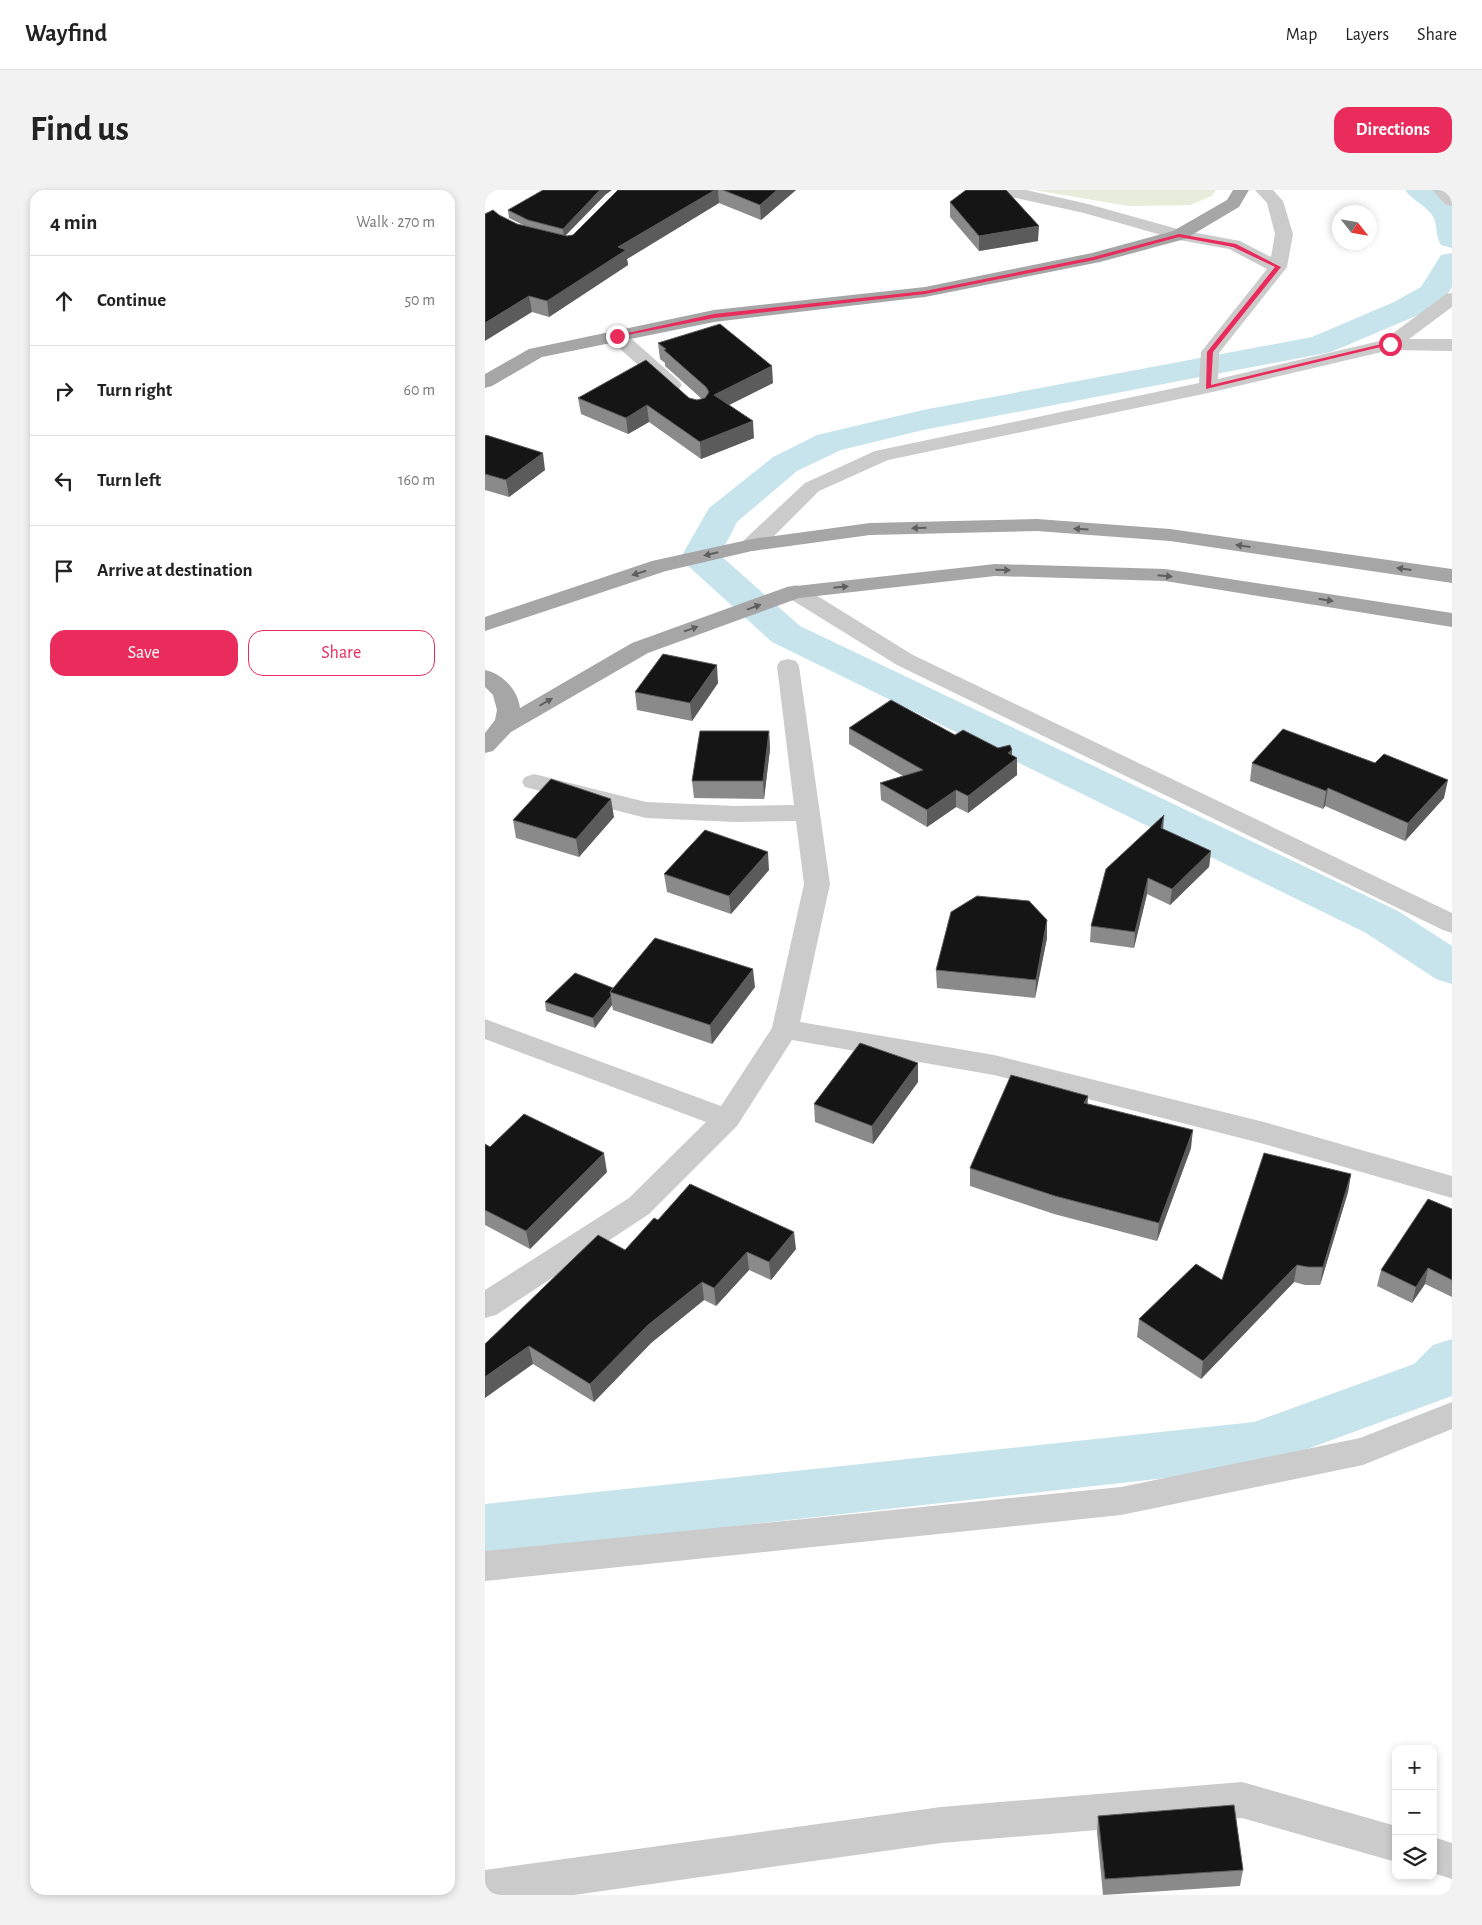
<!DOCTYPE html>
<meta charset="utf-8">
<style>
body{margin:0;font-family:"Alegreya Sans",sans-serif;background:#f2f2f2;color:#222}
.controls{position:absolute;right:15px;bottom:15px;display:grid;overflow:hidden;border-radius:10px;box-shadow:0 2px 8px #0003}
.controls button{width:45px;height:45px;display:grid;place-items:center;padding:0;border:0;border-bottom:1px solid #e0e0e0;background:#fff;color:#222;font:25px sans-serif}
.compass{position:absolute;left:847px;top:15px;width:45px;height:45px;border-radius:50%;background:#fff;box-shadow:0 2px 8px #0003;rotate:121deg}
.stop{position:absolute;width:15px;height:15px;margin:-11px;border:4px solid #e92c5b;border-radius:50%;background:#fff}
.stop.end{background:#e92c5b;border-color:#fff;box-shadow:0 1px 5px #0008}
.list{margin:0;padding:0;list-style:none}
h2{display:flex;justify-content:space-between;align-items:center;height:65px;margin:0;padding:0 20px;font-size:21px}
h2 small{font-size:16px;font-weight:400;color:#767676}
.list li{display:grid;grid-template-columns:32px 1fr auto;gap:15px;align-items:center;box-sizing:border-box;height:90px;padding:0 20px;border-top:1px solid #e0e0e0}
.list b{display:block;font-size:19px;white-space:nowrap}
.list em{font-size:16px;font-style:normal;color:#767676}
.actions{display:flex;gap:10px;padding:15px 20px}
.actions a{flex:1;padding:11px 0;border:1px solid #e92c5b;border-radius:15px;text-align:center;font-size:18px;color:#e92c5b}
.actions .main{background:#e92c5b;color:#fff}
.icon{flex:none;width:28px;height:28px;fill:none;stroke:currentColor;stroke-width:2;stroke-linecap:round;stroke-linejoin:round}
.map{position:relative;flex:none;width:967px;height:1705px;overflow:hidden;border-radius:15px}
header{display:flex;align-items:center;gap:30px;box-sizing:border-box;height:70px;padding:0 25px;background:#fff;border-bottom:1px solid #e0e0e0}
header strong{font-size:24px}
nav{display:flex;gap:28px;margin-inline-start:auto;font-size:18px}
.intro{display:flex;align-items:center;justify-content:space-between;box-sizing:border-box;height:120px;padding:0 30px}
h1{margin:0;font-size:35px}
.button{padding:12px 22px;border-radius:15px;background:#e92c5b;color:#fff;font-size:18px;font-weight:700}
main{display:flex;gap:30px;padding:0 30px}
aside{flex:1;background:#fff;border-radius:15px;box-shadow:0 2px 8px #0003}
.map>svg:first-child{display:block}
.green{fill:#e7ecdb}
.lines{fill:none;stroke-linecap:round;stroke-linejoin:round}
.canal{fill:#c7e4ec;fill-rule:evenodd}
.minor{fill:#cbcbcb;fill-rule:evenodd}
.major{fill:#a6a6a6;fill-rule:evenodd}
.wall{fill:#8a8a8a}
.shaded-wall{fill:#5b5b5b}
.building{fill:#151515;stroke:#5b5b5b}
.oneway{fill:#5e5e5e}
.route{fill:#e92c5b}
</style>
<header>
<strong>Wayfind</strong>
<nav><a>Map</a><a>Layers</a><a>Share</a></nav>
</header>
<div class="intro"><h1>Find us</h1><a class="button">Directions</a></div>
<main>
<aside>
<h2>4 min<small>Walk · 270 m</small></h2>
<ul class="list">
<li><svg class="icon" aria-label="ahead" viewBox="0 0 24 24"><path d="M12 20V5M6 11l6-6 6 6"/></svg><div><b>Continue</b></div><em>50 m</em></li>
<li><svg class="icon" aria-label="right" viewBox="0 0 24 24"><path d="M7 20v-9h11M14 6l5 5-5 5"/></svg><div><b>Turn right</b></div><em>60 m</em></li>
<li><svg class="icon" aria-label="left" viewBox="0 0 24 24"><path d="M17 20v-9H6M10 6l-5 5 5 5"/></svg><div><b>Turn left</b></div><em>160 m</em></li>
<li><svg class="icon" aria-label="arrive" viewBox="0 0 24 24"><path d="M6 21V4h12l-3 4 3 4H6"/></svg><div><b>Arrive at destination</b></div></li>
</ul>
<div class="actions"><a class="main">Save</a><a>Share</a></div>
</aside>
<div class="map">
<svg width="967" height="1705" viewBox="0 0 967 1705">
<rect width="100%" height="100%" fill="#fff"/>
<!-- green -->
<path class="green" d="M549 0H731L727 6 705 15 644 16Z"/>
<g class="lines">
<!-- canal -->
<path class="canal" d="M920 0H953L967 12V58L956 55C950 46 953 33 947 25 940 15 927 10 920 0Z
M967 63V97L959 110 931 126 846 162 438 240 356 260 312 281 252 332 235 365 315 436 913 721 967 756V794L951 789 881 743 287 452 202 375 196 367 224 318 288 267 332 245 438 220 827 147 909 112 936 97 956 65Z
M967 1149V1206L770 1278 0 1364V1314L769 1232 929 1174 948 1155Z"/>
<!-- minor -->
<path class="minor" d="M511 0H541L603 14 696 40 755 51 786 67 790 44 782 13 770 0H788L798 11 808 44 802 77 734 163 733 189 899 150 961 104 967 103V117L924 149H967V161L905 160 723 203 403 270 334 301 275 360 267 361 259 360 256 355 259 350 320 293 390 261 714 193 716 162 782 79 744 59 694 50 599 23 513 4Z
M947 0H965L967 2V16L961 15Z
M132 140 139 142 194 191 197 195 194 199 187 201 180 199 125 150 123 146 125 142Z
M310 395 318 397 428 465 967 723V743L958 740 412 475 302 407 299 402 302 397Z
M303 469 311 471 314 476 345 694 315 832 509 865 779 932 967 986V1008L779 954 509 885 307 850 252 936 164 1024 11 1125 0 1128V1100L144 1008 221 932 0 849V829L236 916 287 838 319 694 311 631 250 632 161 628 40 597 37 592 40 587 49 584 161 612 250 616 309 615 292 476 295 471Z
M967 1212V1239L878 1275 636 1325 0 1391V1361L636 1297 875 1248Z
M757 1592 911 1636V1672L757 1628 456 1653 89 1705H0V1680L456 1617Z
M948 1647 967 1653V1689L948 1683Z"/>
<!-- major -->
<path class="major" d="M748 0H764L754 17 700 49 615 72 440 107 229 132 57 167 7 196 0 198V184L44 159 229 120 440 97 607 63 688 41 742 10Z
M552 329 685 339 967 379V393L685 351 552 341 385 345 267 361 181 381 0 441V427L167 371 267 349 385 333Z
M510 374 680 379 967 423V437L680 391 510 386 314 408 163 463 26 542 8 561 0 563V543L10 530 12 520 8 505 0 497V480C18 484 33 500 35 518L147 453 302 397Z"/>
</g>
<!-- wall -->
<path class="wall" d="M133 0H311L276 30 234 13 142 69 143 75 64 127 47 122 14 25 32 34 42 37 24 28 23 20 120 5 80 46 88 45Z
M465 12 553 51 494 61 465 27Z
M173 153 288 193 244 215 269 248 216 269 164 232 143 244 96 224 93 208 212 210 217 209 180 176V173L175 169Z
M0 246 60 280 24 307 0 300Z
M233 493 207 531 152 520 150 502Z
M364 538 470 545 513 558 527 560V565L532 568V585L483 623 471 617 442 637 396 610 395 593 418 586 364 554Z
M284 541 285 559 279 609 209 608 207 591Z
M767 573H890L959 608 920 651 840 616 838 619 765 591Z
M129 627 94 667 31 648 28 630Z
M678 639 726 661 724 677 685 715 662 704 649 758 605 752 606 736Z
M284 680 246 724 182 702 179 684Z
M562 748 550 808 452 798 451 780Z
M270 797 227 854 128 820 127 815 110 838 61 821 60 812 128 798Z
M433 873V892L388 954 330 932 329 914Z
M603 914 706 958 672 1051 569 1024 485 996V978Z
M0 954 5 957 122 982 45 1059 0 1035Z
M866 984 863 1002 835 1095H820L809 1092 716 1189 652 1147 654 1129 737 1090Z
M967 1019V1107L940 1094 927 1113 892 1096 896 1080Z
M173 1030 311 1059 286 1090 264 1080 231 1116 219 1110 166 1153 109 1212 48 1174 0 1154 140 1060Z
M613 1626 758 1680 755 1696 618 1705 612 1642Z"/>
<!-- shaded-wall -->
<path class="shaded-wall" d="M115 0H127L120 5 79 47 78 39Z
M230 0H233L234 13 142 69 143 75 64 127 62 111 133 57Z
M292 0H311L276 30 275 15Z
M554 36 553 51 494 61V46Z
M44 106 47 122 0 151V133Z
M287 176 288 193 230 222 229 205Z
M162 215 164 232 143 244 141 228Z
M268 231 269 248 216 269 215 252Z
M58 263 60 280 24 307 21 290Z
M232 475 233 493 207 531 205 513Z
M284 541 285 559 279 609 278 591Z
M527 560V572L532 568V585L483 623V606L523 563Z
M963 590 959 608 920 651 923 633Z
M843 598 840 616 838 619 841 601Z
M471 600V617L442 637V620Z
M126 609 129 627 94 667 91 649Z
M679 625 678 641 676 638Z
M726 661 724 677 685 715 687 699Z
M283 662 284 680 246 724 244 706Z
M663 688 662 704 649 758 650 742Z
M562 730V748L550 808 551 790Z
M268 779 270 797 227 854 225 835Z
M126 806 127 815 110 838 108 828Z
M433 873V892L388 954 387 936Z
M603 906 602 924 599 913Z
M708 940 706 958 672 1051 674 1033Z
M119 963 122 982 45 1059 41 1041Z
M866 984 863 1002 835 1095 838 1077Z
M309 1042 311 1059 286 1090 284 1072Z
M262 1062 264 1080 231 1116 229 1098Z
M812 1075 809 1092 716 1189 718 1171Z
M943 1078 940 1094 927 1113 931 1097Z
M217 1092 219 1110 166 1153 109 1212 105 1194 163 1135Z
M44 1156 48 1174 0 1208V1187Z"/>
<!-- building -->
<path class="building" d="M58 0H115L78 39 43 30 23 20Z
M133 0H230L133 57 141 60 62 111 44 106 0 133V24L8 20 14 25 32 34 82 46 88 45Z
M238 0H292L275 15Z
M481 0H521L554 36 494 46 465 12Z
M235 134 287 176 229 205 268 231 215 252 162 215 141 228 93 208 161 170 204 208 212 210 220 208 224 202 221 197 179 160 181 159 173 153Z
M1 245 58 263 21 290 0 284V246Z
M178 464 232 475 205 513 150 502Z
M406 510 470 545 478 540 513 558 525 555 527 560 523 563 532 568 483 606 471 600 442 620 395 593 438 580 364 538Z
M798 539 890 573 899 564 963 590 923 633 843 598 841 601 767 573Z
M215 541H284L278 591H207Z
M66 589 126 609 91 649 28 630Z
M679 625 676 638 726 661 687 699 663 688 650 742 606 736 621 679Z
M220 640 283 662 244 706 179 684Z
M492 706 544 711 562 730 551 790 451 780 466 722Z
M170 748 268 779 225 835 125 802Z
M90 783 128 798 125 802 126 806 108 828 60 812Z
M375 853 433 873 387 936 329 914Z
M526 885 603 906 599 913 708 940 674 1033 570 1006 485 978Z
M39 924 119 963 41 1041 0 1020V954L5 957Z
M779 963 866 984 838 1077H823L812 1075 718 1171 654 1129 711 1074 737 1090Z
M205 994 309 1042 284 1072 262 1062 229 1098 217 1092 163 1135 105 1194 44 1156 0 1187V1154L113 1045 140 1060 169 1028 173 1030Z
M943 1009 967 1019V1090L943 1078 931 1097 896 1080Z
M749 1615 758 1680 620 1689 613 1626Z"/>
<!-- one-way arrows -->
<defs><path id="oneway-solid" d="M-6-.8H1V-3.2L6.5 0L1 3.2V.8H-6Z" transform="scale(1.25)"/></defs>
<g class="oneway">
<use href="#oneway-solid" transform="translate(434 338) rotate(179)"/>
<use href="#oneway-solid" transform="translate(596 339) rotate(-176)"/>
<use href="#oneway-solid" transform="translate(758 356) rotate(-172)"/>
<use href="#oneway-solid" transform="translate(226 364) rotate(167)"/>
<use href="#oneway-solid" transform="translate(919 379) rotate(-172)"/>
<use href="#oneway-solid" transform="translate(518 380) rotate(1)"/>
<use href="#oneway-solid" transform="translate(154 383) rotate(162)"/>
<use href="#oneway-solid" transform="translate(680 386) rotate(5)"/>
<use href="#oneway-solid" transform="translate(356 397) rotate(-6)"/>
<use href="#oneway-solid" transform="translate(841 410) rotate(9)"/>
<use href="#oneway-solid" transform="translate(269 417) rotate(-20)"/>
<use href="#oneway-solid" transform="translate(206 439) rotate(-19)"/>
<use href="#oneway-solid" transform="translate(61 512) rotate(-30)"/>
</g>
<!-- route -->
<path class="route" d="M694 44 751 54 796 77 728 162 726 195 905 152 908 154 721 199 722 162 790 77 748 57 694 47 609 70 440 104 229 128 132 147 129 146 229 124 440 101 608 67Z"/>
</svg>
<div class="controls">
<button>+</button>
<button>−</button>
<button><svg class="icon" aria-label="layers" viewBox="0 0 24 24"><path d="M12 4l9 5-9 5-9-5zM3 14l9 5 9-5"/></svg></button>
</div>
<svg class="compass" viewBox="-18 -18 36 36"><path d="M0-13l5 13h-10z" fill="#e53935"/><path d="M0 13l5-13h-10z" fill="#767676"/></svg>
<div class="stop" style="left:905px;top:154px"></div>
<div class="stop end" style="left:132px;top:146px"></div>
</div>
</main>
